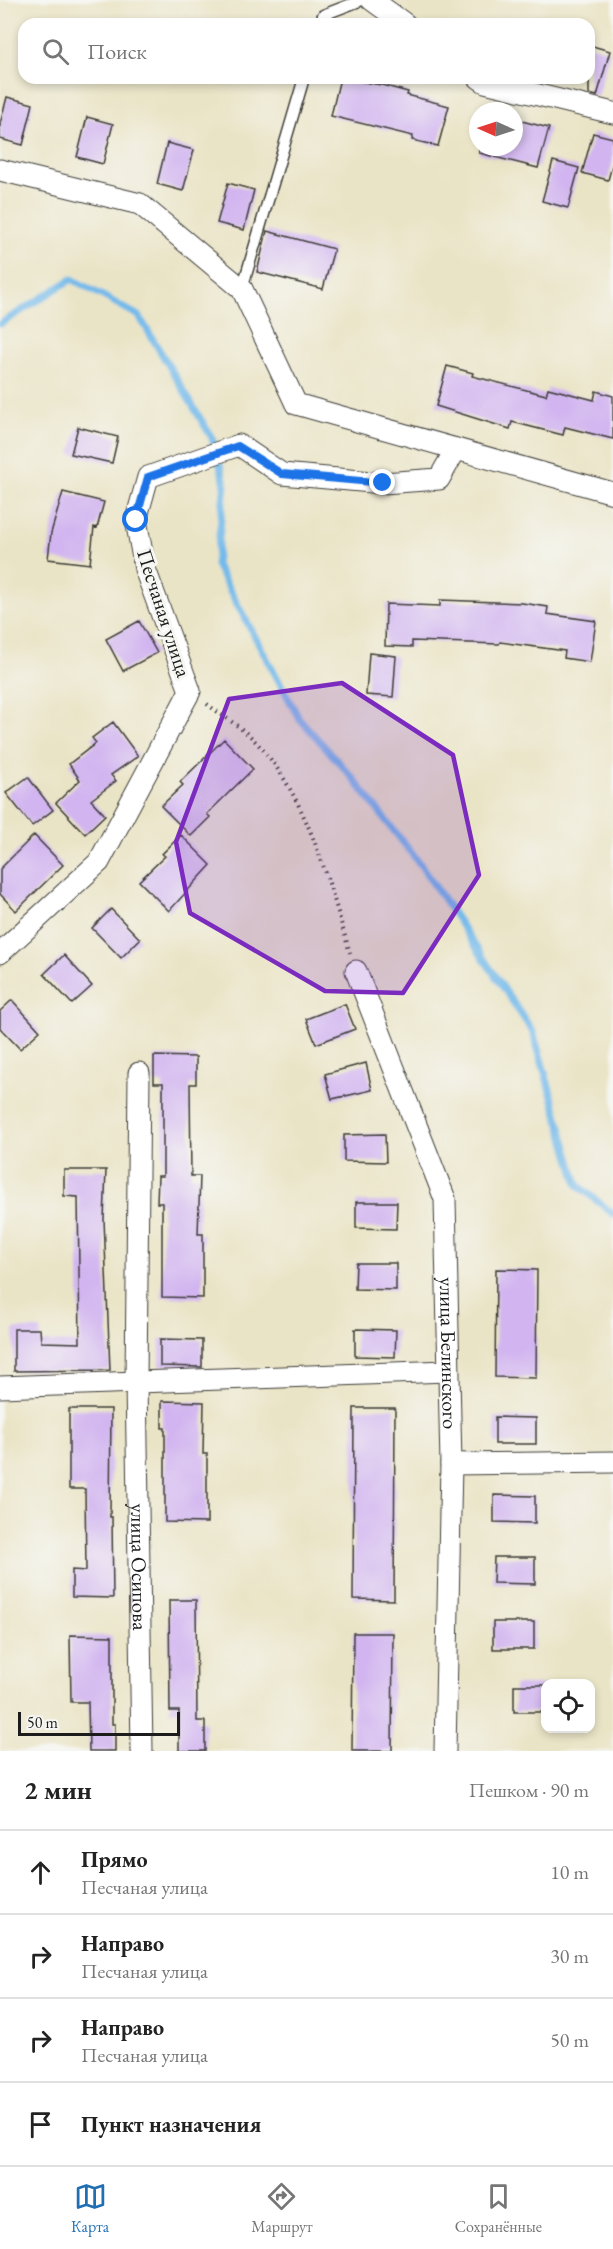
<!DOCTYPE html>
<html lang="ru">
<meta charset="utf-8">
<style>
body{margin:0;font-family:"EB Garamond",serif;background:#f6f6f6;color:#222}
.controls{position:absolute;right:18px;bottom:18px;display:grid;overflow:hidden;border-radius:12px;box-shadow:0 3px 9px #0003}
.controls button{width:54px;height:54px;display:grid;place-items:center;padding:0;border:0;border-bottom:2px solid #e0e0e0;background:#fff;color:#222;font:30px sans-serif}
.compass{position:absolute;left:469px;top:102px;width:54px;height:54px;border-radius:50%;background:#fff;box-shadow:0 3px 9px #0003;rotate:273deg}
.scale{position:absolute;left:18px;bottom:15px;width:162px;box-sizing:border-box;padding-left:6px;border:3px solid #1c1c1c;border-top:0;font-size:16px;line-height:21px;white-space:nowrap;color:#1c1c1c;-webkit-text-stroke:4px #f6f6f2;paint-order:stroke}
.stop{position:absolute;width:18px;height:18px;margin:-14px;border:4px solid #1a73e8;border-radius:50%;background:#fff}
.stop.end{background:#1a73e8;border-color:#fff;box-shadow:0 2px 6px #0008}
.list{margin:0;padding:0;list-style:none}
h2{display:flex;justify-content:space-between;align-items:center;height:78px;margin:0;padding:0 24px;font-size:26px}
h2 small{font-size:20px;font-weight:400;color:#767676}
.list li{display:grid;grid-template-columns:39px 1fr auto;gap:18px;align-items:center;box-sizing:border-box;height:84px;padding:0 24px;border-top:2px solid #e0e0e0}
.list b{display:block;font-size:22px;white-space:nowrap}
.list p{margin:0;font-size:20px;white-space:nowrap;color:#767676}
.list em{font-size:20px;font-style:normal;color:#767676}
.icon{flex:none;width:33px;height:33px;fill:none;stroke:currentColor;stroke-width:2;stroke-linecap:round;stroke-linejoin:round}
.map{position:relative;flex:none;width:613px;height:1751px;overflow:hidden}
.search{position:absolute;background:#fff;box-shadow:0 3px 9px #0003;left:18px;right:18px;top:18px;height:66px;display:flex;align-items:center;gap:15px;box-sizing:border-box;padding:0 21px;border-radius:18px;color:#767676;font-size:22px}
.sheet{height:414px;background:#fff}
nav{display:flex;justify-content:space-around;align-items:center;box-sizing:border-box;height:84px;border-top:2px solid #e0e0e0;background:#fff;font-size:16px;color:#767676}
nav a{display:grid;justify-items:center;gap:3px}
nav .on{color:#1f6fb2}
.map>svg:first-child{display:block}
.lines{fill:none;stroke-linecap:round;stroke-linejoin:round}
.stream{stroke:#73baea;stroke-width:7}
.building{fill:#d2b5f0}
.lane-casing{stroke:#3b3a36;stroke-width:13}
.street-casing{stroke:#3b3a36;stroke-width:23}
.path{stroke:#3b3a36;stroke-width:4;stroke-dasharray:1.5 4.5;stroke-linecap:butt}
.lane{stroke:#fff;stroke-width:10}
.street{stroke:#fff;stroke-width:21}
.route{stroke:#1a73e8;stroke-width:8}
.marked{fill:#7b2cbf;fill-opacity:0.2;stroke:#7b2cbf;stroke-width:4.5;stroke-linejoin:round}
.labels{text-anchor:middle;stroke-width:6;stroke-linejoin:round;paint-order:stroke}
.street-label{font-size:21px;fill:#1c1c1c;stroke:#f6f6f2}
</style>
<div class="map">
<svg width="613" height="1751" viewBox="0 0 613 1751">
<rect width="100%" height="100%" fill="#f6f6f2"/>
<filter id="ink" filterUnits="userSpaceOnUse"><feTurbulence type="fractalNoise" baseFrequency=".0167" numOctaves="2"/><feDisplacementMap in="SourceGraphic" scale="12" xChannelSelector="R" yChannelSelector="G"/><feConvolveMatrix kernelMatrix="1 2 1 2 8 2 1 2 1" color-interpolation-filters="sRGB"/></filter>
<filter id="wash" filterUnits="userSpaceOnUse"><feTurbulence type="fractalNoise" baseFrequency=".008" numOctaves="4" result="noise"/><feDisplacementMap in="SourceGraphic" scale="24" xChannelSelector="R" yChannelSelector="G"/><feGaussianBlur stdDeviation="1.35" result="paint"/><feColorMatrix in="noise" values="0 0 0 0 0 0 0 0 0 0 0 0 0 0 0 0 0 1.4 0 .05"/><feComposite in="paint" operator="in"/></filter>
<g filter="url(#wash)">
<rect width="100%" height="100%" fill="#eae4c6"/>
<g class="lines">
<!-- stream -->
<path class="stream" d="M0 324 72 279 139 316 212 438 225 483 216 565 299 718 352 777 420 864 533 1032 578 1185 613 1214"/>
</g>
<g id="blocks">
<!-- building -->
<path class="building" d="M589 45 610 51 597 96 589 94Z
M340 78 382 85 408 92 407 95 449 106 438 146 412 140 413 136 331 116Z
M7 97 33 104 23 145 0 139V124Z
M87 117 113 124 103 164 77 157Z
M514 119 549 128 538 168 479 153 480 147H514Z
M593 133 613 138V162L608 180 582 173Z
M167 143 194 150 183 191 157 184Z
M553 161 579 168 568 208 542 201Z
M228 183 254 190 244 230 217 223Z
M267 231 334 249 323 289 257 272Z
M447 366 473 373 472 376 546 395 548 388 594 400 596 391 613 396V439L565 427 563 435 512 422 510 429 436 406Z
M78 427 118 437 112 463 71 454Z
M63 492 104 502 97 528 94 527 90 564 48 559 51 533Z
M440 600 522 603 548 607 547 614 596 621 590 662 564 658 565 651 500 642 499 644 412 641V647L385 646 386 604 440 606Z
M139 621 157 653 123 671 106 639Z
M369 653 396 656 393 697 366 695Z
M113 722 138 756 111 775 116 781 91 800 105 815 85 834 56 803 80 780 69 764 96 743 92 738Z
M224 739 253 769 207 814 210 817 191 836 161 806 183 785 180 782Z
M28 777 53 810 32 826 6 793Z
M34 835 63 865 16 911 0 894V869Z
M181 835 211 865 169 911 139 881 165 856 162 854Z
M111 909 140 939 121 958 92 928Z
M64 955 92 986 72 1004 44 974Z
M12 1000 40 1031 20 1049 0 1028V1011Z
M345 1004 355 1029 316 1044 306 1019Z
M154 1056 196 1057V1084H190L191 1176H200L198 1234H203V1298L162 1297V1203H157L158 1176H163V1083H154Z
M366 1063 372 1090 332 1099 325 1074Z
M385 1134 386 1162 344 1161V1135Z
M64 1170H106L104 1219 110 1370 14 1371V1329H40L41 1342 80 1343 78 1197 64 1196Z
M356 1202H397L396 1229 356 1228Z
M356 1263H396V1290L355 1289Z
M496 1269 537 1270 536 1378 495 1377Z
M355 1329 396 1330 395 1357 355 1356Z
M160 1339 202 1340V1367L160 1366Z
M162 1401 204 1402 203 1454H207V1523L165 1522V1428H162Z
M354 1408H395L394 1600 353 1599Z
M69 1409H111L110 1517H112L113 1598 72 1597V1570L86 1571 85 1489H69Z
M495 1417 536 1418V1444H495Z
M494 1495 535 1496V1523L494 1522Z
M494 1557H535V1584L493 1583Z
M169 1600H196L197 1721H205V1751H179V1711H170Z
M493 1622H534V1649H493Z
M353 1633H393L392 1751H352Z
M70 1635 112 1636V1724H115V1751H89L88 1702H71Z
M514 1685H546V1712H514Z"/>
</g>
</g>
<g filter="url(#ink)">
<use href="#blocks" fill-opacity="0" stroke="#3b3a36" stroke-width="1.5"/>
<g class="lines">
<!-- lane casing -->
<g class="lane-casing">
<path id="lane" d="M320 24 323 15 362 0
M242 289 304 78"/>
</g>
<!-- street casing -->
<g class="street-casing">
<g id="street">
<path d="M372 0 405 24"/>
<path d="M479 78 485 82 613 113"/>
<path d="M0 170 140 204 242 289 296 404 613 493"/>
<path d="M0 953 99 862 190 691 145 569 136 520 148 477 239 445 282 474 383 483 439 479 456 449"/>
<path id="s1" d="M356 971 445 1199 451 1464 445 1751"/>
<path id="s2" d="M139 1073 136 1382 142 1751"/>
<path d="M0 1387 448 1371"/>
<path d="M451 1464 613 1462"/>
</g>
</g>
<!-- path -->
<path class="path" d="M207 704C221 715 238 725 251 737 306 790 329 883 350 953"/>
<!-- lane -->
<use href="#lane" class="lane"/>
<!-- street -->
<use href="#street" class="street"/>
</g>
</g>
<g class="lines" filter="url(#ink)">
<!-- route -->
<path class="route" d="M136 520 148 477 238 446 282 474 383 483"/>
</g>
<!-- marked area -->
<path class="marked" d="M342 683 453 755 479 875 403 993 325 991 190 913 176 842 229 699Z"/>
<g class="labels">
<!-- street labels -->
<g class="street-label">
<text transform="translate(164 613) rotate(72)" y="7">Песчаная улица</text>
<text dy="7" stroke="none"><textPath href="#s1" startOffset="399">улица Белинского</textPath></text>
<text dy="7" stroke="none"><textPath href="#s2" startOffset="494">улица Осипова</textPath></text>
</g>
</g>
</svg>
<div class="controls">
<button><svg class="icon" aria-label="locate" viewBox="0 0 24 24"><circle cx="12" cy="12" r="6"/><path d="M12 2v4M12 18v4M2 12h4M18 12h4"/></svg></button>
</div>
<svg class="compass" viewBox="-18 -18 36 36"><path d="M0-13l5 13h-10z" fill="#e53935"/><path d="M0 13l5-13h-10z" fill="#767676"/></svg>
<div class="scale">50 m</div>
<div class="stop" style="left:136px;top:520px"></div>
<div class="stop end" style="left:383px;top:483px"></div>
<div class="search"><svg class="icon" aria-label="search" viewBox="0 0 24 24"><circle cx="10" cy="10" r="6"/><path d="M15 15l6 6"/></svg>Поиск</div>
</div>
<section class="sheet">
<h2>2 мин<small>Пешком · 90 m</small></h2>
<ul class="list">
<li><svg class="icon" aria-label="ahead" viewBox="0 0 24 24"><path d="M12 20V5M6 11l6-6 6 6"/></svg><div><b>Прямо</b><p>Песчаная улица</p></div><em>10 m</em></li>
<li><svg class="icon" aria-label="right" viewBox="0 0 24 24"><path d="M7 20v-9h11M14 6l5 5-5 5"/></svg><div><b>Направо</b><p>Песчаная улица</p></div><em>30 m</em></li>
<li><svg class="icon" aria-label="right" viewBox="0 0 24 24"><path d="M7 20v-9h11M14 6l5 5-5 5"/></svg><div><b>Направо</b><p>Песчаная улица</p></div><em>50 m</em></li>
<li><svg class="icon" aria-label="arrive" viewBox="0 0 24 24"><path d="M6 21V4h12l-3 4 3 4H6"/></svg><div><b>Пункт назначения</b></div></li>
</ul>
</section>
<nav>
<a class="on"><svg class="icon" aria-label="map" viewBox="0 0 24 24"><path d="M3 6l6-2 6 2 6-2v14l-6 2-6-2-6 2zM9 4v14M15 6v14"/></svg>Карта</a>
<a><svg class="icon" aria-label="directions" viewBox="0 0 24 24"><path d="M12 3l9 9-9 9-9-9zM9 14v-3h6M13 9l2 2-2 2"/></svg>Маршрут</a>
<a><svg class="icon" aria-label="saved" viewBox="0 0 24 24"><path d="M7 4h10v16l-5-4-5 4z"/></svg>Сохранённые</a>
</nav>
